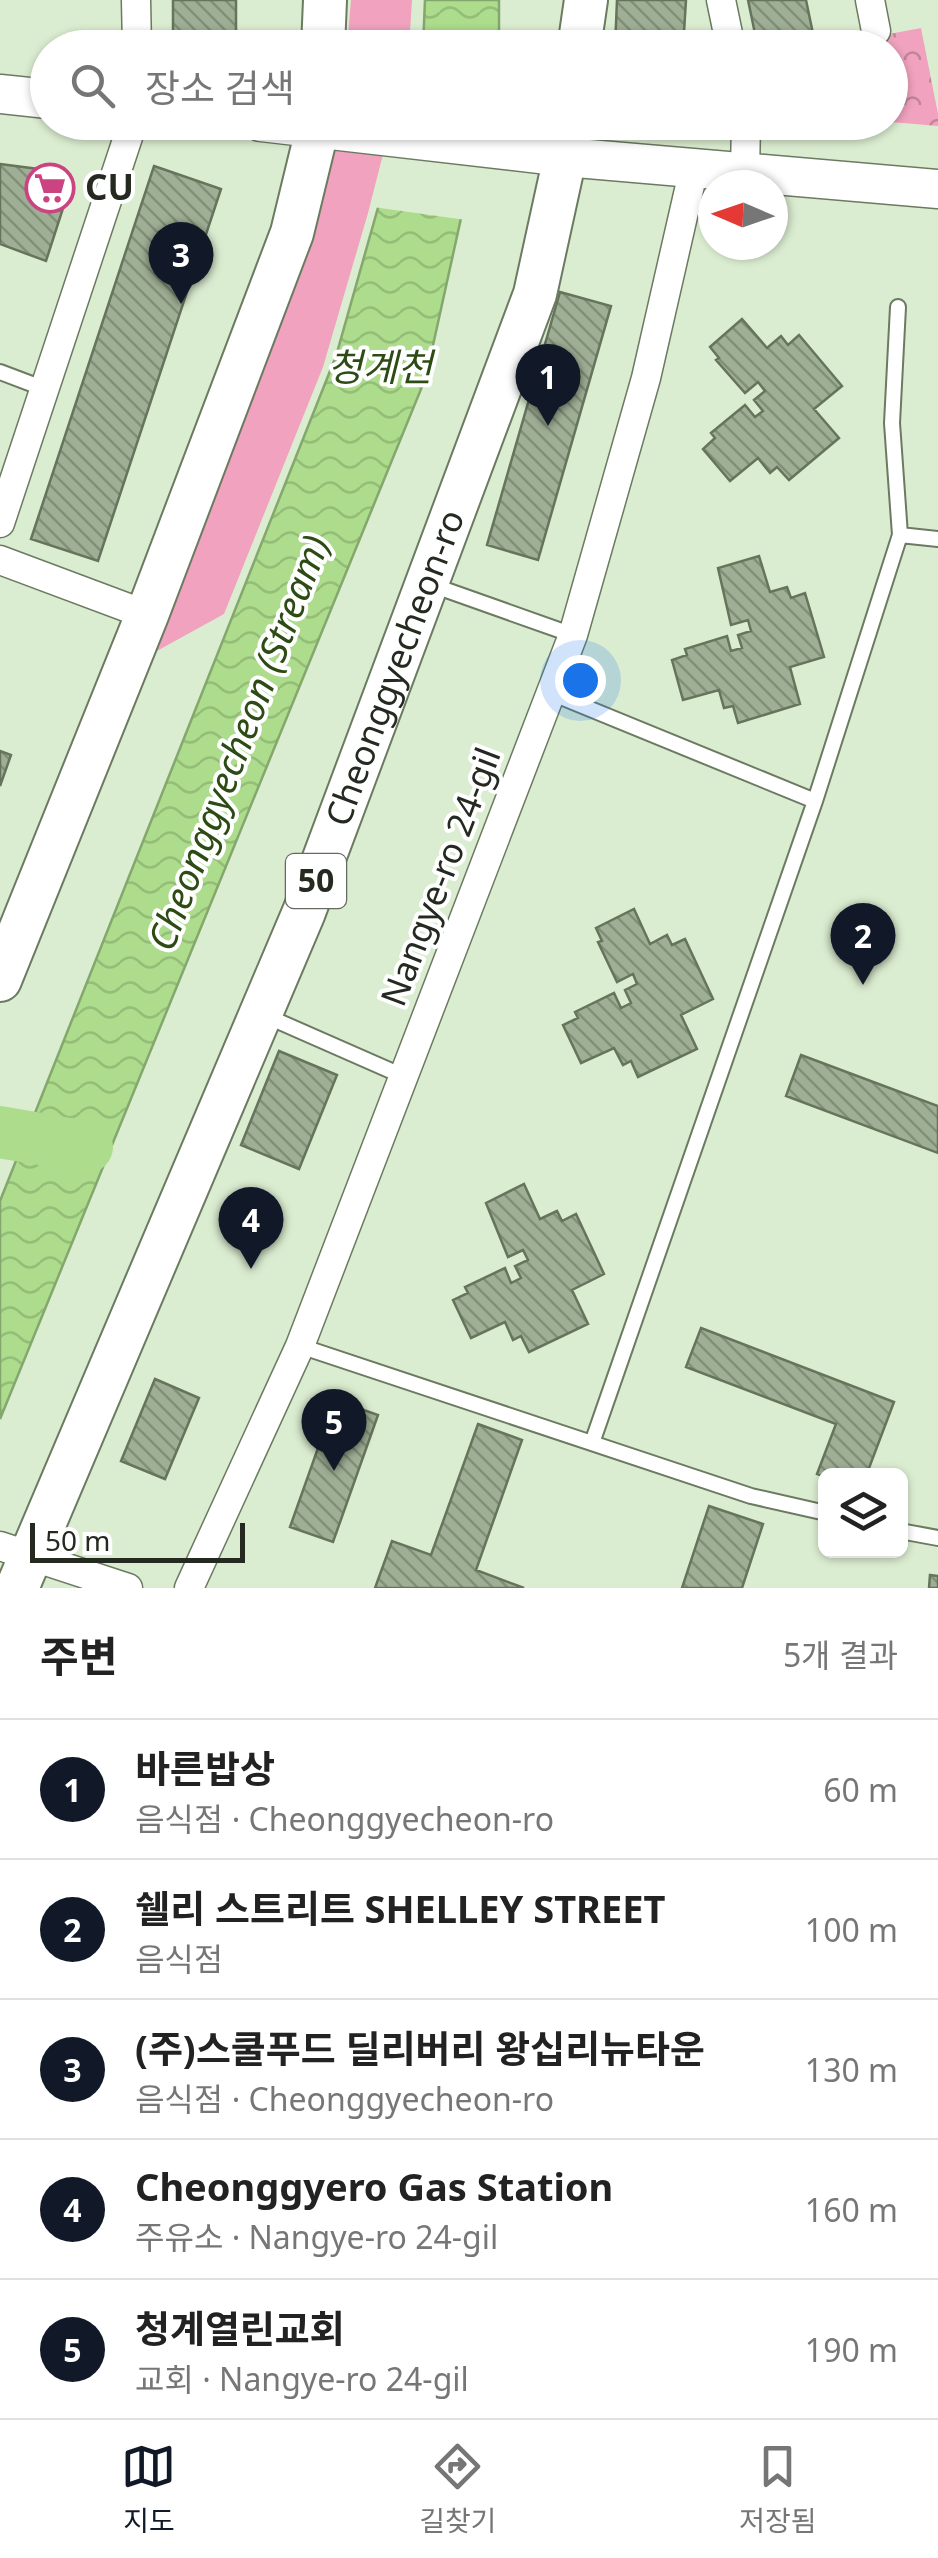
<!DOCTYPE html>
<html lang="ko">
<meta charset="utf-8">
<style>
body{margin:0;font-family:"Noto Sans","Noto Sans KR",sans-serif;background:#f6f6f6;color:#222}
.controls{position:absolute;right:30px;bottom:30px;display:grid;overflow:hidden;border-radius:15px;box-shadow:0 2px 8px #0004}
.controls button{width:90px;height:90px;display:grid;place-items:center;padding:0;border:0;border-bottom:2px solid #e0e0e0;background:#fff;color:#222;font:50px sans-serif}
.compass{position:absolute;left:698px;top:170px;width:90px;height:90px;border-radius:50%;background:#fff;box-shadow:0 2px 8px #0004;rotate:272deg}
.scale{position:absolute;left:30px;bottom:25px;width:215px;box-sizing:border-box;padding-left:10px;border:5px solid #242a20;border-top:0;font-size:28px;line-height:35px;white-space:nowrap;color:#242a20;-webkit-text-stroke:8px #fff;paint-order:stroke}
.you{position:absolute;left:580px;top:680px;width:35px;height:35px;margin:-25px;border:8px solid #fff;border-radius:50%;background:#1a73e8;box-shadow:0 0 0 15px #1a73e833}
.badge{display:grid;place-items:center;width:65px;height:65px;border-radius:50%;background:#111827;color:#fff;font-size:32px;font-weight:700}
.pin{position:absolute;translate:-50% -82px;filter:drop-shadow(0 2px 5px #0008)}
.pin::after{content:'';position:absolute;top:52px;width:35px;height:30px;background:inherit;clip-path:polygon(0 0,100% 0,50% 100%)}
.list{margin:0;padding:0;list-style:none}
h2{display:flex;justify-content:space-between;align-items:center;height:130px;margin:0;padding:0 40px;font-size:42px}
h2 small{font-size:32px;font-weight:400;color:#767676}
.list li{display:grid;grid-template-columns:65px 1fr auto;gap:30px;align-items:center;box-sizing:border-box;height:140px;padding:0 40px;border-top:2px solid #e0e0e0}
.list b{display:block;font-size:38px;white-space:nowrap}
.list p{margin:0;font-size:32px;white-space:nowrap;color:#767676}
.list em{font-size:32px;font-style:normal;color:#767676}
.icon{flex:none;width:55px;height:55px;fill:none;stroke:currentColor;stroke-width:2;stroke-linecap:round;stroke-linejoin:round}
.map{position:relative;flex:none;width:938px;height:1588px;overflow:hidden}
.search{position:absolute;background:#fff;box-shadow:0 2px 8px #0004;left:30px;right:30px;top:30px;height:110px;display:flex;align-items:center;gap:25px;box-sizing:border-box;padding:0 35px;border-radius:55px;color:#767676;font-size:38px}
.sheet{height:830px;background:#fff}
nav{display:flex;justify-content:space-around;align-items:center;box-sizing:border-box;height:140px;border-top:2px solid #e0e0e0;background:#fff;font-size:28px;color:#767676}
nav a{display:grid;justify-items:center;gap:5px}
nav .on{color:#111827}
.map>svg:first-child{display:block}
.green{fill:#f0a2be}
.park{fill:url(#park-crowns)}
.water{fill:url(#water-waves);stroke:#83a76c;stroke-width:2.5}
.pier{fill:#dbedd1}
.lines{fill:none;stroke-linecap:round;stroke-linejoin:round}
.river{stroke:#acdc8c;stroke-width:52}
.building{fill:url(#building-back-hatch);stroke:#65745b;stroke-width:2.5}
.lane-casing{stroke:#6b7a61;stroke-width:18}
.street-casing{stroke:#6b7a61;stroke-width:31}
.secondary-casing{stroke:#6b7a61;stroke-width:41}
.primary-casing{stroke:#6b7a61;stroke-width:46}
.lane{stroke:#fff;stroke-width:14}
.street{stroke:#fff;stroke-width:28}
.secondary{stroke:#fff;stroke-width:38}
.primary{stroke:#fff;stroke-width:42}
.labels{text-anchor:middle;stroke-width:8;stroke-linejoin:round;paint-order:stroke}
.shield{fill:#fff;stroke:#666a63;stroke-width:2.5}
.shield-label{font-size:32px;font-weight:bold;fill:#242a20}
.poi-label{font-size:35px;font-weight:bold;fill:#242a20;stroke:#fff;text-anchor:start}
.street-label{font-size:35px;fill:#242a20;stroke:#fff}
.water-label{font-size:38px;font-style:italic;fill:#2d4b14;stroke:#fff}
</style>
<div class="map">
<svg width="938" height="1588" viewBox="0 0 938 1588">
<defs>
<pattern id="park-crowns" width="20" height="18" patternUnits="userSpaceOnUse" patternTransform="scale(2.5)"><rect width="20" height="18" fill="#f0a2be"/><path d="M2 6a3 3 0 1 1 6 0M12 15a3 3 0 1 1 6 0" fill="none" stroke="#c2849a"/></pattern>
<pattern id="water-waves" width="16" height="10" patternUnits="userSpaceOnUse" patternTransform="scale(2.5)"><rect width="16" height="10" fill="#acdc8c"/><path d="M0 5q4-4 8 0t8 0" fill="none" stroke="#94bd78"/></pattern>
<pattern id="building-back-hatch" width="6" height="6" patternUnits="userSpaceOnUse" patternTransform="scale(2.5)"><rect width="6" height="6" fill="#9faf95"/><path d="M-1 5l2 2M0 0l6 6M5-1l2 2" fill="none" stroke="#818f79"/></pattern>
</defs>
<rect width="100%" height="100%" fill="#dbedd1"/>
<!-- green -->
<path class="green" d="M351 0H412L409 47H347Z
M333 123H391L368 213 323 367 224 614 155 652 269 358 318 210Z"/>
<!-- park -->
<path class="park" d="M921 28 938 114V126L891 122 890 48 842 47 841 43Z"/>
<!-- water -->
<path class="water" d="M425 0H499V47H423Z
M402 123H482L426 377 0 1419V1201L336 356Z"/>
<!-- pier -->
<path class="pier" d="M397 122H487L466 220 373 207Z"/>
<g class="lines">
<!-- river -->
<path class="river" d="M0 1132 87 1147"/>
</g>
<!-- building -->
<path class="building" d="M173 0H236V32L173 33Z
M617 0H686L683 48H615Z
M748 0H806L816 48H758Z
M0 164 46 170 66 199 46 261 0 244Z
M154 166 221 189 98 561 31 539Z
M560 292 611 306 538 560 487 545Z
M742 319 767 348 781 336 788 345 799 335 842 386 814 409 839 438 789 480 777 467 770 473 758 458 730 481 703 449 715 438 711 433 745 405 755 417 763 411 754 400 765 391 758 382 745 393 716 360 719 358 710 347Z
M759 556 770 592 787 587 791 598 805 593 824 657 790 667 800 704 738 723 733 706 724 708 719 690 683 700 672 660 687 655 685 649 727 636 731 651 742 648 738 635 751 631 748 620 731 625 718 568Z
M0 751 11 755 0 786Z
M634 909 650 944 667 935 672 945 685 939 713 999 681 1015 697 1049 638 1077 631 1061 623 1065 614 1048 581 1063 563 1025 578 1018 575 1012 614 993 621 1008 631 1003 625 990 637 984 633 974 617 982 598 942 602 941 596 928Z
M279 1051 337 1075 299 1169 241 1145Z
M801 1055 938 1106V1153L786 1096Z
M524 1184 540 1219 557 1211 562 1221 576 1214 604 1274 572 1290 588 1324 529 1352 521 1336 513 1340 505 1322 471 1338 453 1300 468 1293 465 1287 505 1268 511 1283 521 1278 515 1266 528 1260 523 1250 508 1257 486 1203Z
M701 1328 894 1402 866 1476 826 1477 817 1474 836 1424 686 1367Z
M155 1379 199 1398 165 1479 121 1461Z
M335 1400 378 1415 333 1542 290 1527Z
M478 1424 522 1440 476 1570 524 1588H375L392 1541 431 1555Z
M709 1506 763 1524 742 1588H682Z
M930 1575 938 1576V1588H929Z"/>
<g class="lines">
<!-- lane casing -->
<g class="lane-casing">
<path id="lane" d="M0 372 45 389
M900 535 938 539
M432 585 573 635
M551 693 815 801
M264 1015 405 1077
M300 1346 751 1496 826 1513
M592 1443 815 801 900 535 892 423 898 307
M900 1531 938 1538"/>
</g>
<!-- street casing -->
<g class="street-casing">
<path id="street" d="M136 0 137 48
M721 0 731 48
M870 0 876 31
M745 172 746 122
M0 523 133 122
M0 560 147 615
M0 1546 128 1588
M189 1588 300 1346 573 635 646 378 694 168"/>
</g>
<!-- secondary casing -->
<g class="secondary-casing">
<path id="secondary" d="M0 94 48 99
M261 122 565 157 938 189"/>
</g>
<!-- primary casing -->
<g class="primary-casing">
<g id="primary">
<path d="M323 48 325 0"/>
<path d="M579 48 586 0"/>
<path d="M0 980 147 615 292 233 319 122"/>
<path id="s1" d="M17 1588 304 912 535 294 565 157 570 122"/>
</g>
</g>
<!-- lane -->
<use href="#lane" class="lane"/>
<!-- street -->
<use href="#street" class="street"/>
<!-- secondary -->
<use href="#secondary" class="secondary"/>
<!-- primary -->
<use href="#primary" class="primary"/>
</g>
<!-- icons -->
<defs>
<g id="supermarket-ring" transform="scale(2.5)"><circle r="9.5" fill="#fff" stroke="#cb4380" stroke-width="1.5"/><path d="M-6-5.5h2.5l.6 2H6L4.5 2H-2.5L-4.4-4H-6ZM-1.5 3.2a1.3 1.3 0 1 0 .1 0ZM3 3.2a1.3 1.3 0 1 0 .1 0Z" fill="#cb4380"/></g>
</defs>
<g fill-rule="evenodd">
<use href="#supermarket-ring" x="50" y="188"/>
</g>
<g class="labels">
<!-- shield labels -->
<rect class="shield" x="286" y="854" width="60" height="54" rx="8"/>
<g class="shield-label">
<text x="316" y="892">50</text>
</g>
<!-- poi labels -->
<g class="poi-label">
<text x="85" y="200">CU</text>
</g>
<!-- street labels -->
<g class="street-label">
<text dy="12" stroke="none"><textPath href="#s1" startOffset="995">Cheonggyecheon-ro</textPath></text>
<text transform="translate(441 877) rotate(-69)" y="12">Nangye-ro 24-gil</text>
</g>
<!-- water labels -->
<g class="water-label">
<text x="380" y="381">청계천</text>
<text transform="translate(239 743) rotate(-69)" y="13">Cheonggyecheon (Stream)</text>
</g>
</g>
</svg>
<div class="controls">
<button><svg class="icon" aria-label="layers" viewBox="0 0 24 24"><path d="M12 4l9 5-9 5-9-5zM3 14l9 5 9-5"/></svg></button>
</div>
<svg class="compass" viewBox="-18 -18 36 36"><path d="M0-13l5 13h-10z" fill="#e53935"/><path d="M0 13l5-13h-10z" fill="#767676"/></svg>
<div class="scale">50 m</div>
<div class="you"></div>
<div class="pin badge" style="left:548px;top:426px">1</div>
<div class="pin badge" style="left:863px;top:985px">2</div>
<div class="pin badge" style="left:181px;top:304px">3</div>
<div class="pin badge" style="left:251px;top:1269px">4</div>
<div class="pin badge" style="left:334px;top:1471px">5</div>
<div class="search"><svg class="icon" aria-label="search" viewBox="0 0 24 24"><circle cx="10" cy="10" r="6"/><path d="M15 15l6 6"/></svg>장소 검색</div>
</div>
<section class="sheet">
<h2>주변<small>5개 결과</small></h2>
<ul class="list">
<li><span class="badge">1</span><div><b>바른밥상</b><p>음식점 · Cheonggyecheon-ro</p></div><em>60 m</em></li>
<li><span class="badge">2</span><div><b>쉘리 스트리트 SHELLEY STREET</b><p>음식점</p></div><em>100 m</em></li>
<li><span class="badge">3</span><div><b>(주)스쿨푸드 딜리버리 왕십리뉴타운</b><p>음식점 · Cheonggyecheon-ro</p></div><em>130 m</em></li>
<li><span class="badge">4</span><div><b>Cheonggyero Gas Station</b><p>주유소 · Nangye-ro 24-gil</p></div><em>160 m</em></li>
<li><span class="badge">5</span><div><b>청계열린교회</b><p>교회 · Nangye-ro 24-gil</p></div><em>190 m</em></li>
</ul>
</section>
<nav>
<a class="on"><svg class="icon" aria-label="map" viewBox="0 0 24 24"><path d="M3 6l6-2 6 2 6-2v14l-6 2-6-2-6 2zM9 4v14M15 6v14"/></svg>지도</a>
<a><svg class="icon" aria-label="directions" viewBox="0 0 24 24"><path d="M12 3l9 9-9 9-9-9zM9 14v-3h6M13 9l2 2-2 2"/></svg>길찾기</a>
<a><svg class="icon" aria-label="saved" viewBox="0 0 24 24"><path d="M7 4h10v16l-5-4-5 4z"/></svg>저장됨</a>
</nav>
